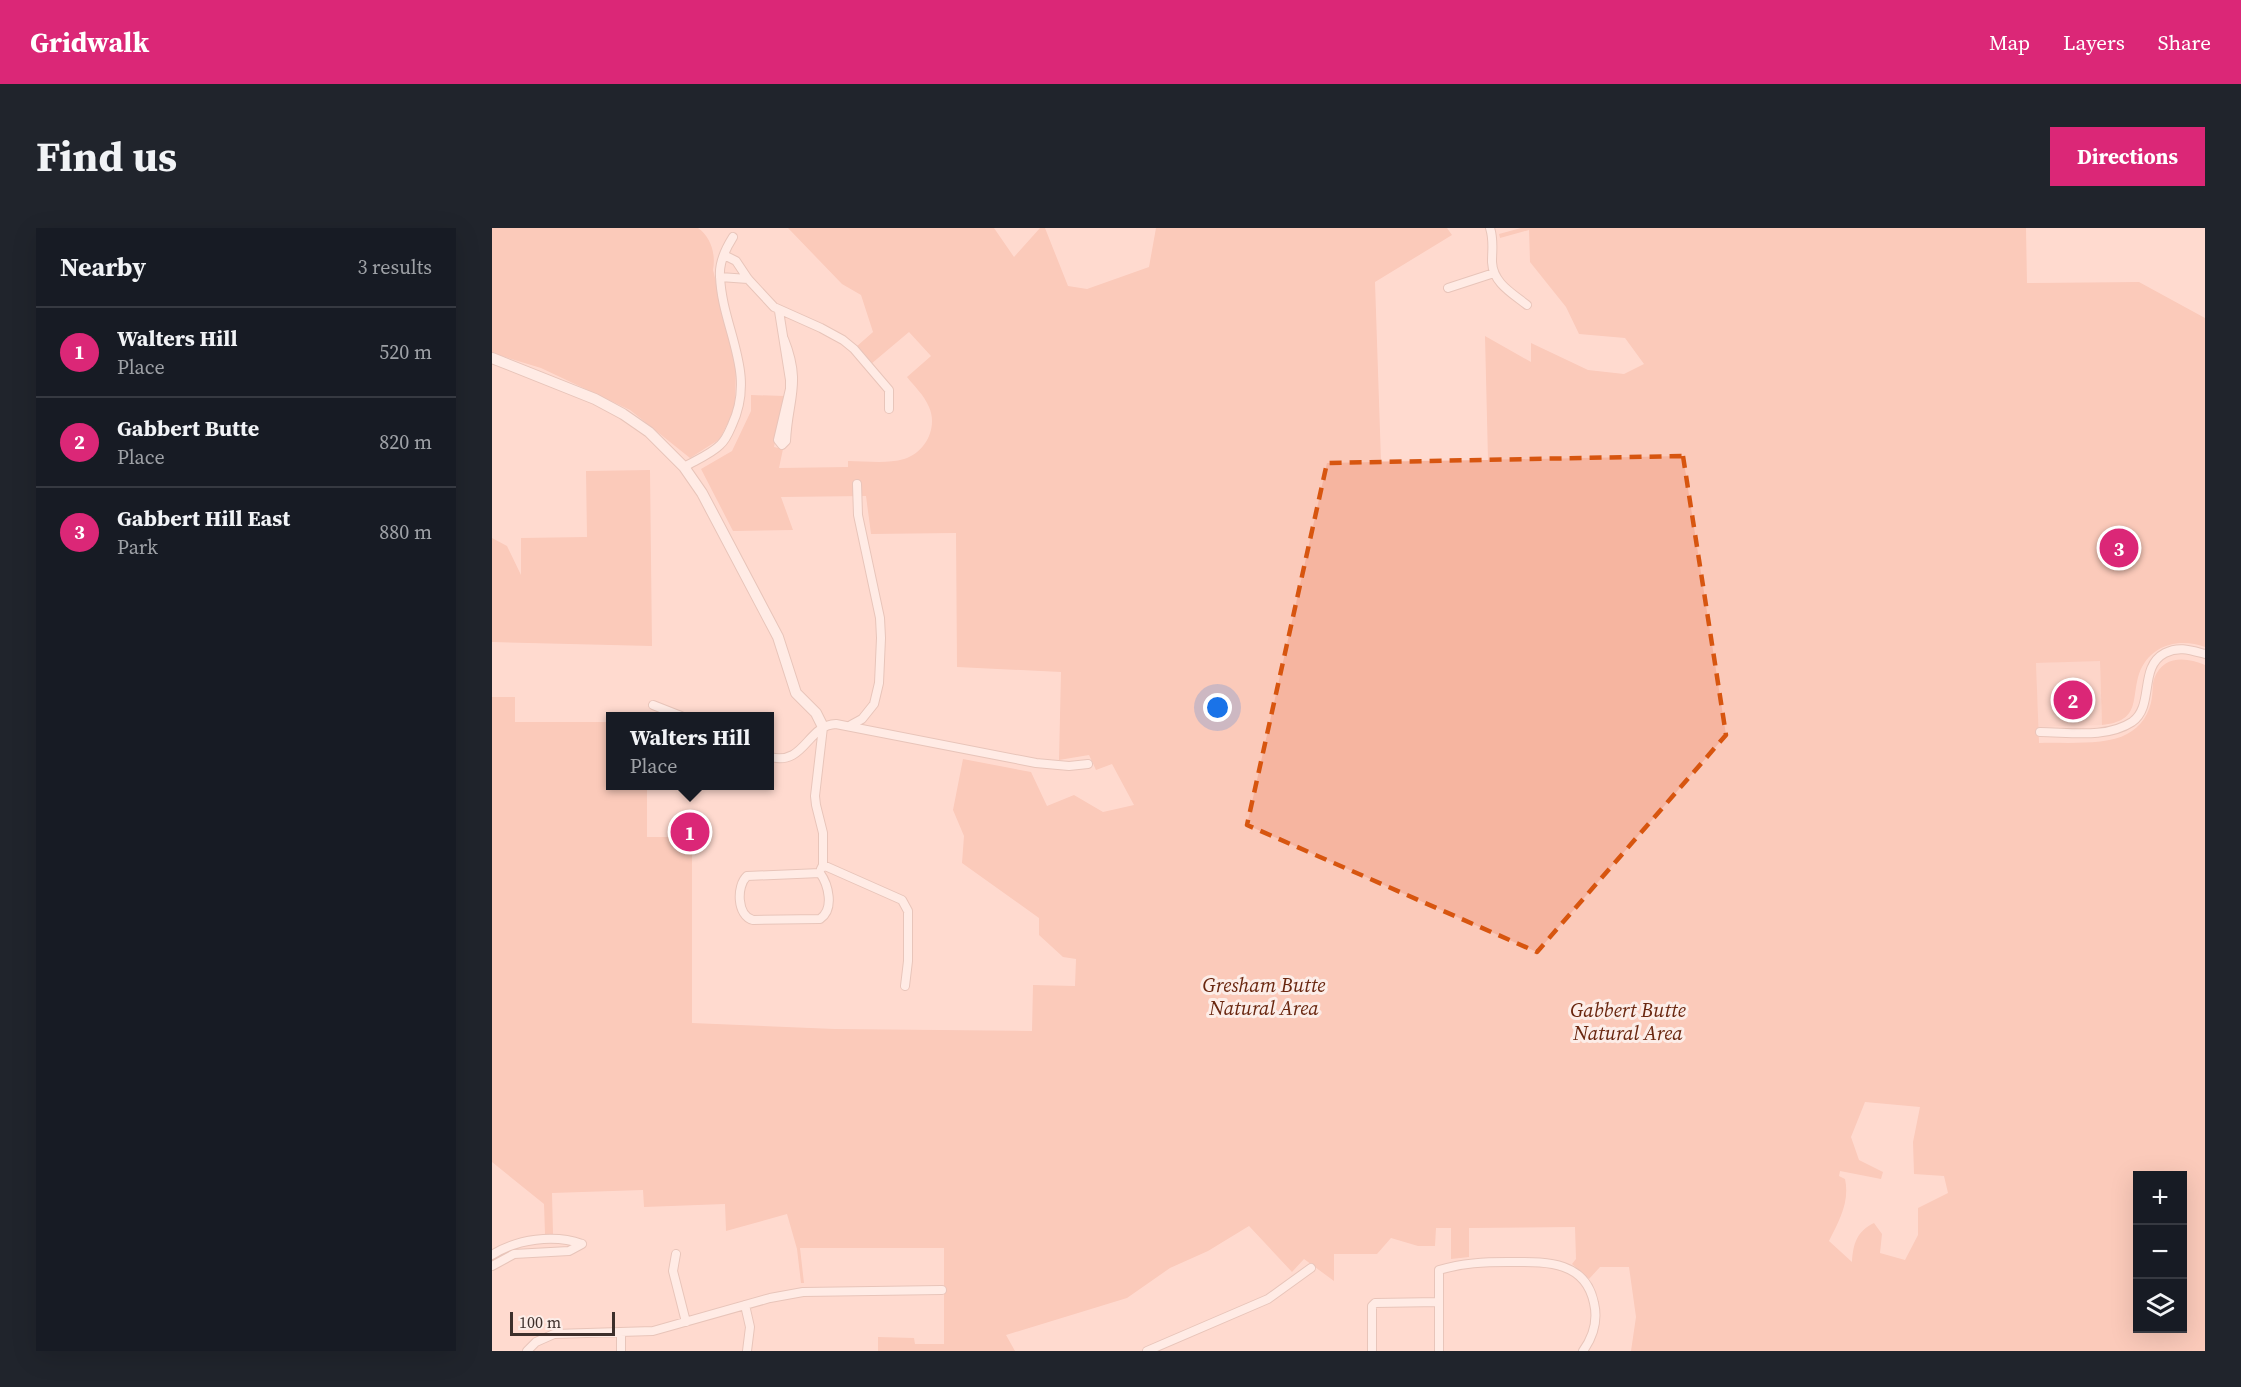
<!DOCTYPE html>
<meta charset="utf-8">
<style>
body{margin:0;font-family:"Source Serif 4",serif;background:#20242c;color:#f1f3f6}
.controls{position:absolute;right:18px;bottom:18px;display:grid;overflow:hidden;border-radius:0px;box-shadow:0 6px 24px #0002}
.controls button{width:54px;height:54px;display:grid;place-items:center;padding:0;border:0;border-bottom:2px solid #363941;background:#171b24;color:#f1f3f6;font:30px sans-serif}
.scale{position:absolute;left:18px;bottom:15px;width:105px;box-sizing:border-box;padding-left:6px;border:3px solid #3d2f2b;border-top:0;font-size:16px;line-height:21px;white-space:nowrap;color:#3d2f2b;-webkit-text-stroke:4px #fcede8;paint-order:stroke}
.you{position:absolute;left:726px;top:480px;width:21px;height:21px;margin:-15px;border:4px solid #fff;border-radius:50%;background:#1a73e8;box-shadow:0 0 0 9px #1a73e833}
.badge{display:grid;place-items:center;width:39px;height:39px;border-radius:50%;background:#db2777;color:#fff;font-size:20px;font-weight:700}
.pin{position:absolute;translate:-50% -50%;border:3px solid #fff;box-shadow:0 2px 6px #0006}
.popup{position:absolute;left:114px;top:484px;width:168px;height:78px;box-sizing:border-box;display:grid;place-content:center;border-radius:0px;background:#171b24;filter:drop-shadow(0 2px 4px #0005);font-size:20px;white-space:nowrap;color:#9ea1a6}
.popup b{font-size:22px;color:#f1f3f6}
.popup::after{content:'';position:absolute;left:50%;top:100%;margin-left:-12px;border:12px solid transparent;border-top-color:#171b24}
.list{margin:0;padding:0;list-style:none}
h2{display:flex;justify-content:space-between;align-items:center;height:78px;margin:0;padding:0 24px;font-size:26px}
h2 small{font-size:20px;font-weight:400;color:#9ea1a6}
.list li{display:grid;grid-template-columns:39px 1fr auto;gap:18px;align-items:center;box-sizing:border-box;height:90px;padding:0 24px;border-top:2px solid #363941}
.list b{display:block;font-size:22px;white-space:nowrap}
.list p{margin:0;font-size:20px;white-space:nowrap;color:#9ea1a6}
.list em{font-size:20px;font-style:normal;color:#9ea1a6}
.icon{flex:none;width:33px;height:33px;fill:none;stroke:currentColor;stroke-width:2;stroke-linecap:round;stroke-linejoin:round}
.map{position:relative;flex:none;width:1713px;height:1123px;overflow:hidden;border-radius:0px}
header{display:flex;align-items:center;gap:36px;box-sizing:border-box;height:84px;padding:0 30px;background:#db2777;color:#fff}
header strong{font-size:28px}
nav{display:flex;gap:33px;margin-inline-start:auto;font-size:21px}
.intro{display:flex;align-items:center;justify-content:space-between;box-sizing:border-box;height:144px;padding:0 36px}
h1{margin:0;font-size:42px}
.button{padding:15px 27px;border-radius:0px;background:#db2777;color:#fff;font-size:21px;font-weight:700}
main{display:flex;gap:36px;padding:0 36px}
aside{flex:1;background:#171b24;border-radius:0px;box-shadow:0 6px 24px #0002}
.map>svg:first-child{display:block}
.built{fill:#facec0}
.green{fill:#f6b5a0;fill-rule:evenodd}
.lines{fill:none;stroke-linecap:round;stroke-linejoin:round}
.minor-casing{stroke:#cdaa9f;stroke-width:10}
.tertiary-casing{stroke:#cdaa9f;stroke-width:12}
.minor{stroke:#fff;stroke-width:8}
.tertiary{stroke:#fff;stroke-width:10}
.marked{fill:none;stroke:#d7550f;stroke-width:4.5;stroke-dasharray:12 8;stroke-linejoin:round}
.labels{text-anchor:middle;stroke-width:6;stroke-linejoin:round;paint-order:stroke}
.park-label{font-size:20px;font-style:italic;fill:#69260f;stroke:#fcede8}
</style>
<header>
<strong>Gridwalk</strong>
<nav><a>Map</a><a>Layers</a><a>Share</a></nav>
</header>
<div class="intro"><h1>Find us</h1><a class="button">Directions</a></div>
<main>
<aside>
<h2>Nearby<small>3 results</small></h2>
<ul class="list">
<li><span class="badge">1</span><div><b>Walters Hill</b><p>Place</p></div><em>520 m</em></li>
<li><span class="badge">2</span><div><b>Gabbert Butte</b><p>Place</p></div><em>820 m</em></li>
<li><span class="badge">3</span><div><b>Gabbert Hill East</b><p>Park</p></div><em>880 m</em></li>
</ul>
</aside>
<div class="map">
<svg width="1713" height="1123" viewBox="0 0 1713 1123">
<rect width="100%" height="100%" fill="#ffdacf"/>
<!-- built -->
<path class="built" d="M1608 432 1610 497 1546 499 1544 435Z"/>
<!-- green -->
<path class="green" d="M0 0H206C219 9 224 26 221 42L244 133 243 180 228 211 198 230 138 182 49 140 0 125Z
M296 0H502L522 29 548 0H553L576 58 595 61 657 39 664 0H955L960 7 883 54 889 233 996 232 993 108 1039 134V115L1096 142 1132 146 1152 136 1133 110 1087 106 1074 79 1038 34 1037 2 1008 10 1007 6 1029 0H1534L1535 55 1647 54 1713 90V419C1687 409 1657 417 1647 446 1639 471 1649 493 1610 497L1608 433 1544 435 1547 515C1572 514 1614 518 1635 506 1649 499 1658 485 1660 469 1661 463 1660 457 1662 451 1671 427 1694 429 1713 437V1123H1139L1144 1089 1137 1039H1108L1097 1051 1080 1036 1084 1031 1083 999 977 1000V1029L959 1031V1000H944L943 1018H926L899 1010 885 1026H842V1053L812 1031 800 1044 757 998 716 1023 678 1040 635 1070 514 1107 523 1123H386V1109L422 1110 423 1116H452V1020H308L312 1055H309L305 1021 295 986 234 1003 233 976 152 979 151 962 60 965 61 1006H53L52 976 0 934V469H23V494H118V558H155V609H200V795L343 801 540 803 541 757 583 758 584 731 571 729 547 707V690L470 635 472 608 461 582 471 531 539 544 555 578 582 567 611 584 642 577 620 536 604 542 597 527 567 532 569 444 465 439 464 305 379 306 374 268 289 269 301 302 241 303 209 241 240 223 259 183V167L293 168 282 219 291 221 287 240 356 239V233C374 233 395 236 412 231 434 224 446 199 437 179 432 167 422 158 415 149L439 128 417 104 379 136 364 119 381 104 369 67 350 56ZM1373 874 1428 879 1421 914 1422 946 1452 948 1456 965 1426 980V1007L1413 1032 1388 1025 1390 1006 1382 995C1365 1003 1361 1016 1360 1034L1337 1013C1347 993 1358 974 1353 951L1347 948 1348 943 1389 951 1391 944 1367 932 1359 909ZM1646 948H1690V1100H1646Z
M158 242 160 418 0 414V310L15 318 29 347V310L95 309 94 243Z"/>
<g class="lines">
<!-- minor casing -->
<g class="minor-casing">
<path id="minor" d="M998 0C1002 12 1000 21 1000 34 1001 55 1020 65 1035 77
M232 27 244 33 256 51 282 79 329 100 351 112 362 121 397 162V181
M228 49 256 51
M956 60 1002 45
M287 83 298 152V161L286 212 290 217 294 213C296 170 310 156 292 111
M192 239C204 232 219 226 228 217 234 212 237 204 240 197 265 144 230 101 228 48 227 35 234 20 241 9
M161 477 189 488
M359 497 370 491 382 476 387 455 389 410 388 390 366 287 365 256
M1548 504C1577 504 1614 511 1640 494 1663 478 1646 439 1673 425 1687 418 1698 422 1713 426
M278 529C313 538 315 497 344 496L544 535 577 538 596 536
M331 637 410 672 416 683V733L413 758
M329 641 331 637V605L324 577 323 568 331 499
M328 645C336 656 343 681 328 691L261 692C245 688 244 658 255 648Z
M184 1026 181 1043 194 1094
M0 1027C25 1011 62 1006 90 1016
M0 1038 22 1026 77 1023 90 1016
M253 1077 258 1099 255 1123
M35 1123 44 1114 62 1106 161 1103 278 1070 311 1064 450 1062
M129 1123V1104
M655 1123 776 1071 819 1040
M880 1123V1078L883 1075 947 1074
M947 1123V1042C971 1035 992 1034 1016 1034 1051 1034 1093 1031 1102 1075 1106 1092 1101 1109 1091 1123"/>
</g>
<!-- tertiary casing -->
<g class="tertiary-casing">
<path id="tertiary" d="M0 130 103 171 131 186 157 204 192 239 210 265 286 409 304 465 324 485 331 499"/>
</g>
<!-- minor -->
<use href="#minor" class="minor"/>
<!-- tertiary -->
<use href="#tertiary" class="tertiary"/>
</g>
<!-- marked area -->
<path d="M0 0H1713V1123H0ZM1191 228 1234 507 1045 724 755 597 835 235Z" fill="#ffdacf" fill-opacity=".55" fill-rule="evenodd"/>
<path class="marked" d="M1191 228 1234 507 1045 724 755 597 835 235Z"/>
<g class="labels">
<!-- park labels -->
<g class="park-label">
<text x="772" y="764">Gresham Butte<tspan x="772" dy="23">Natural Area</tspan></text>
<text x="1136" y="789">Gabbert Butte<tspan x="1136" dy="23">Natural Area</tspan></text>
</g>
</g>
</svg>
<div class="controls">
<button>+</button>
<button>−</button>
<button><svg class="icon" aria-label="layers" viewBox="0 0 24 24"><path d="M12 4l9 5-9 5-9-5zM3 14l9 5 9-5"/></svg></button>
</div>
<div class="scale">100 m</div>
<div class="you"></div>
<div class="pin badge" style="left:198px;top:604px">1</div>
<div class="popup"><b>Walters Hill</b>Place</div>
<div class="pin badge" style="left:1581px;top:472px">2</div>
<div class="pin badge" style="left:1627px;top:320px">3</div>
</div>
</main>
